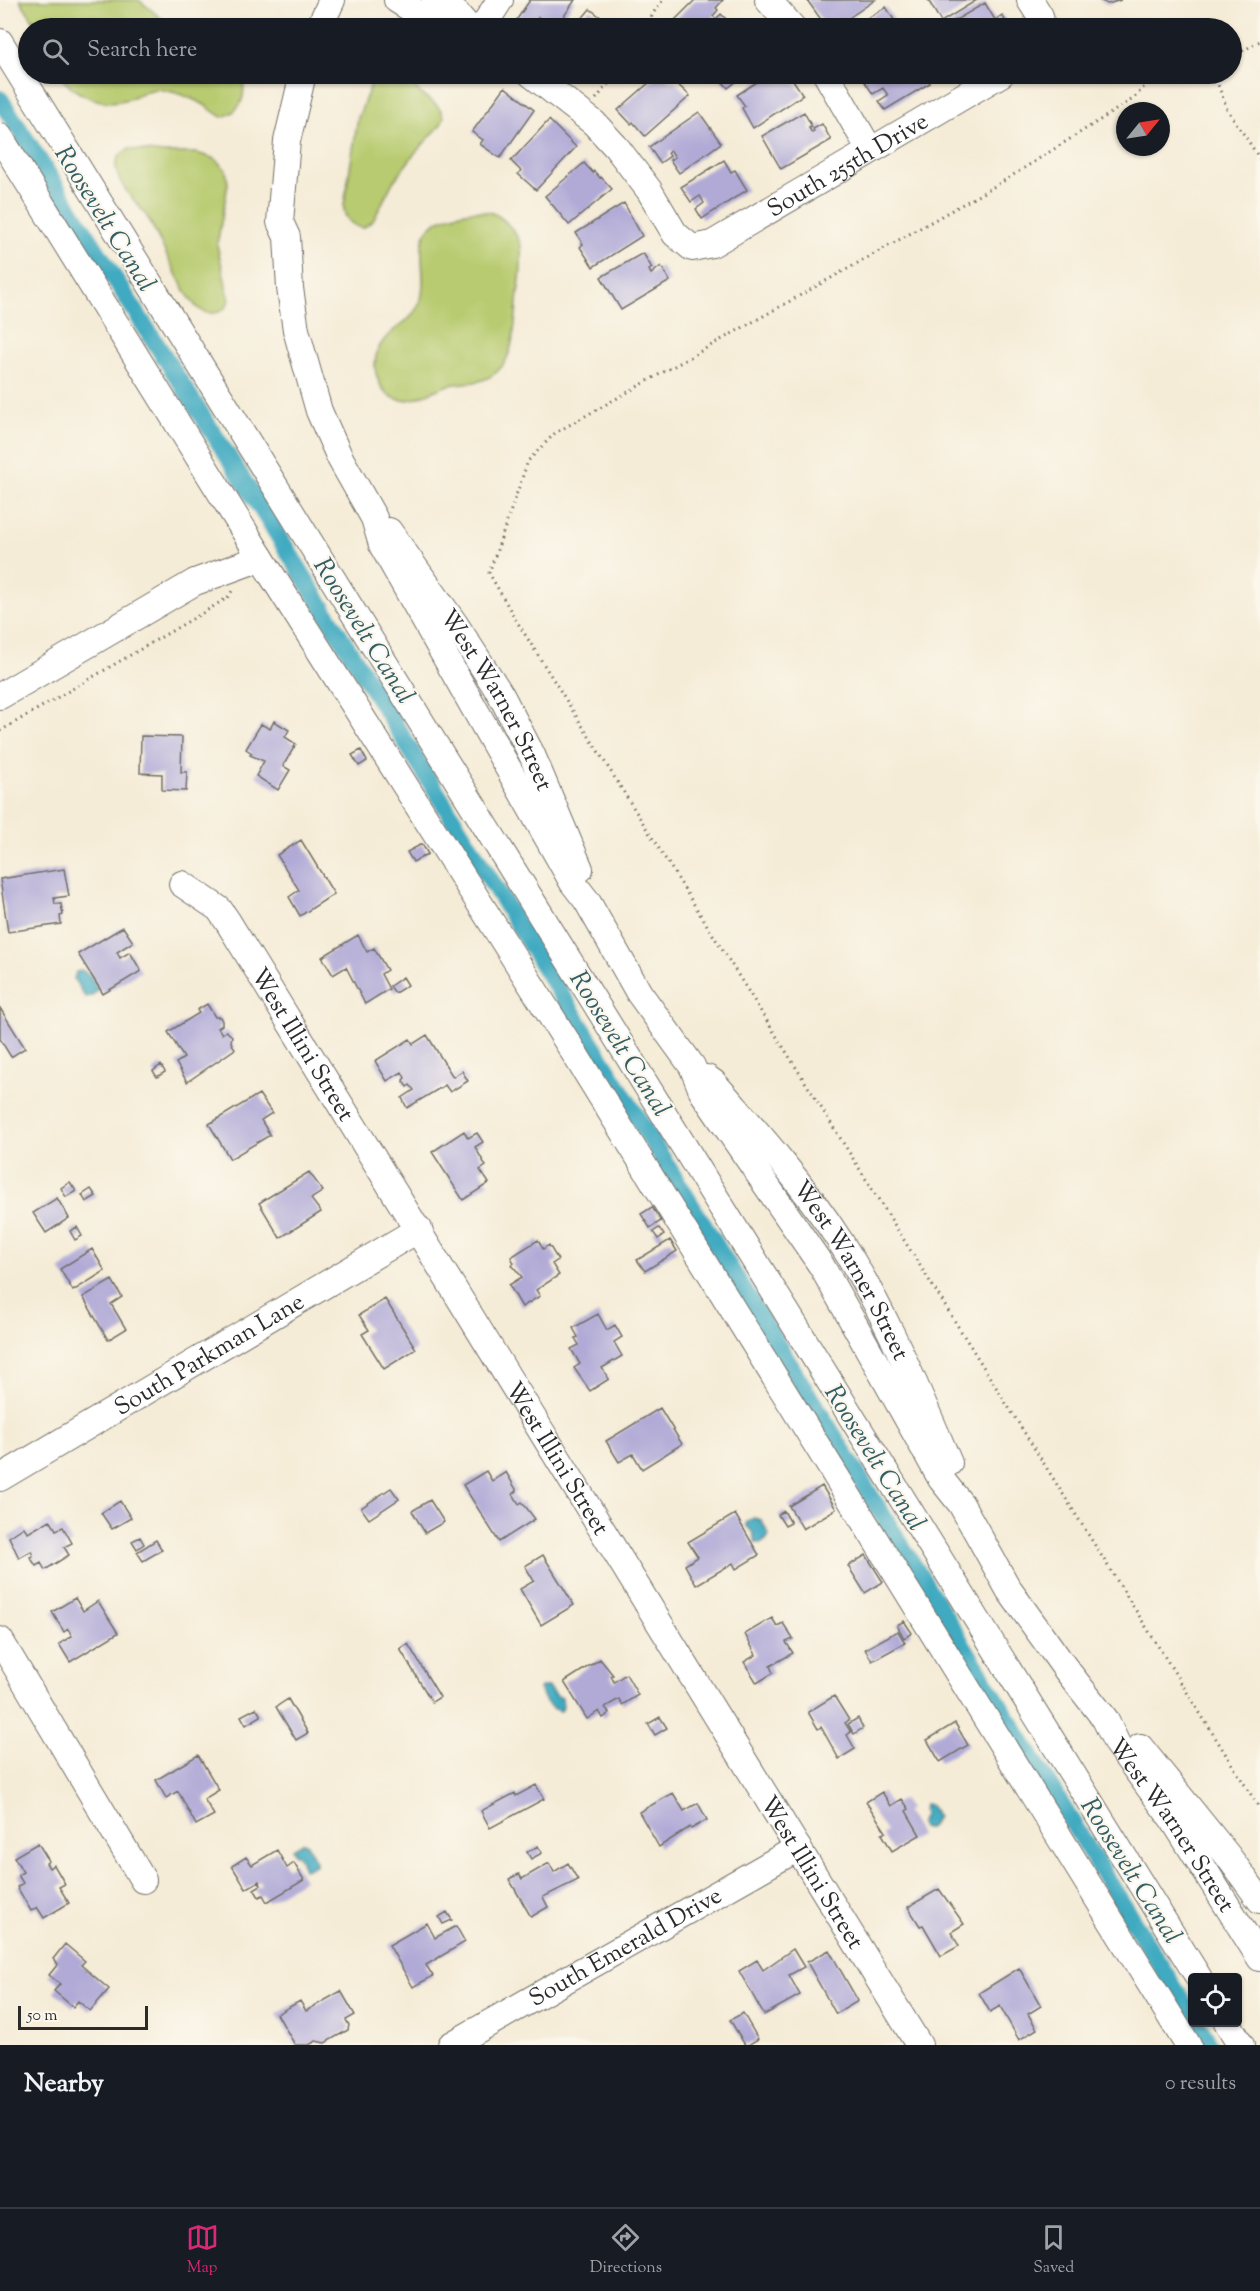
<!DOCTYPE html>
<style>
body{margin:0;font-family:"Sorts Mill Goudy",serif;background:#242831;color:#f1f3f6}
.controls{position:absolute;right:18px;bottom:18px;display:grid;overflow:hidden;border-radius:6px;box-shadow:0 2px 4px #0004}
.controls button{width:54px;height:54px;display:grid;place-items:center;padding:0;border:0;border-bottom:2px solid #363941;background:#171b24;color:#f1f3f6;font:30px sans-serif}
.compass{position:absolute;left:1116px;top:102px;width:54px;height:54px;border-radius:50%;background:#171b24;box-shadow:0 2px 4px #0004;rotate:60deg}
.scale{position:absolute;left:18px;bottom:15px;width:130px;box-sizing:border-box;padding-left:6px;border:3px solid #2b2b2b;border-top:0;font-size:16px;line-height:21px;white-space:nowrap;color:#2b2b2b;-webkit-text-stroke:4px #fbf7ec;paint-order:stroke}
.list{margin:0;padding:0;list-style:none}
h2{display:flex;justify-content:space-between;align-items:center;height:78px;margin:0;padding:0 24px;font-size:26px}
h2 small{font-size:20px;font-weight:400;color:#9ea1a6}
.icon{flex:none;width:33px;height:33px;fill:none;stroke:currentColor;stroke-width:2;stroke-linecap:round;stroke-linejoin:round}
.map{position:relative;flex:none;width:1260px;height:2045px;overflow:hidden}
.search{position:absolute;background:#171b24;box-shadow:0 2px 4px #0004;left:18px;right:18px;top:18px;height:66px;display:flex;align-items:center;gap:15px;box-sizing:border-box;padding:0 21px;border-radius:33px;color:#9ea1a6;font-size:22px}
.sheet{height:162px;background:#171b24}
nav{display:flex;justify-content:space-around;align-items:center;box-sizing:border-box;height:84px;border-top:2px solid #363941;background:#171b24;font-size:16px;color:#9ea1a6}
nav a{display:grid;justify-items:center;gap:3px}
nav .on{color:#db2777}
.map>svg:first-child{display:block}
.green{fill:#b8cb6f;stroke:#727b4d;stroke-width:1.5}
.water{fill:#41aac1;stroke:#366a76;stroke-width:1.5}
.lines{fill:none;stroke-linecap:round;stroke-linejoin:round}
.canal{stroke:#41aac1;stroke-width:18}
.building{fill:#b1aad7}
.minor-casing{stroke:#726f67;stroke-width:28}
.path{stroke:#726f67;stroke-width:3;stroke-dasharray:1.5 4.5;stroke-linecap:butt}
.minor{stroke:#fff;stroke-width:26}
.labels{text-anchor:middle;stroke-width:4.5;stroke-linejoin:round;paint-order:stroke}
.street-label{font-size:24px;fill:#2b2b2b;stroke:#fbf7ec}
.water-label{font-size:26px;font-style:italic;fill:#345e67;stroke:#fbf7ec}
</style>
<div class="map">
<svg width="1260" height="2045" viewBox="0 0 1260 2045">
<rect width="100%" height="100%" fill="#fbf7ec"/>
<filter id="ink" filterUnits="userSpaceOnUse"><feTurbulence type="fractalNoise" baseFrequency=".0167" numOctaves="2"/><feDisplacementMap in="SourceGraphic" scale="12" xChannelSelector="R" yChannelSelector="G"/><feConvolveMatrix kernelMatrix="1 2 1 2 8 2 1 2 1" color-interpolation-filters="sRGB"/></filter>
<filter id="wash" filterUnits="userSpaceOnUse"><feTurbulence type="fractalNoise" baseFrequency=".008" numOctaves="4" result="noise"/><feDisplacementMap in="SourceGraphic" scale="24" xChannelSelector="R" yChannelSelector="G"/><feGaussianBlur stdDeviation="1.35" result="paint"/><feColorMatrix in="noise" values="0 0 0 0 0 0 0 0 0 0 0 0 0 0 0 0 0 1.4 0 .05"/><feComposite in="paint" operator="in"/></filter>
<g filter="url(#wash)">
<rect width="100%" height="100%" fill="#f5ecd7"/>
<!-- green -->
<path class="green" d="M20 0H139L173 28H38Z
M58 74H242C246 92 244 111 222 117 215 114 210 108 203 104 191 98 177 92 163 90 150 87 140 95 128 99 102 108 73 94 58 74Z
M375 74H412C413 101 439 96 444 118L440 126 415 153 393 182 373 221 363 228C351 226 343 217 344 205L358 118Z
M129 149 163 153H197L215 159 226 170 228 184 217 245 229 298C228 313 210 318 198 308 185 298 160 239 149 220 140 204 117 187 116 166 116 158 122 152 129 149Z
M473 211C479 212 486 211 492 213 503 216 518 234 521 246 522 250 521 255 521 259 522 275 518 288 517 304 514 330 515 367 485 379 475 384 461 382 449 385 434 389 419 401 402 400 380 398 370 369 378 350 382 339 392 331 402 324 456 286 377 223 473 211Z"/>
<!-- water -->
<path class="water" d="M82 970 90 976 98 989 92 996 85 997 74 979 76 972Z
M754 1518 761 1520 769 1534C767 1541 761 1545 755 1542L753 1533 746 1525 747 1521Z
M540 1687H548L555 1695 562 1698 563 1707 561 1711C546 1707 546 1701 539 1689Z
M925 1804 930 1805 937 1817 930 1827 926 1829 922 1828 920 1824 924 1815 923 1808Z
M303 1842 307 1844 316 1862V1865L304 1869 298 1854H295L292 1849Z"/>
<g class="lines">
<!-- canal -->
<path class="canal" d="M0 99 271 524 1192 2017
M1196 2022 1210 2045"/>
</g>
<g id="blocks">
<!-- building -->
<path class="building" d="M530 0H575L556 28H535L542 19 538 17 534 28H519L513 25Z
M695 0H723L716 8 718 10 713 16 716 19 721 14 727 20 721 27 723 28H673L670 25Z
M807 0H875L834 28H827Z
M928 0H977L941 22Z
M1098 0H1121L1108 4Z
M985 3 995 20 1002 15 1010 28H942Z
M886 7 899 28H851Z
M590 9 615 28H574Z
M659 74H663L671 82 673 80 690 96 645 136 633 122 631 124 618 110Z
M716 74H746L728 88Z
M769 74H793L796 78 793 80 803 95 753 128 742 108 745 106 737 95Z
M872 74H925L930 83 885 110 879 101 888 95 883 88 873 94 863 79Z
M505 87 534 110 500 158 480 144 483 140 472 132Z
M699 112 721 143 679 173 670 160 675 157 671 151 668 153 670 156 660 163 649 147Z
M804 112 812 127 809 128 812 133 814 131 813 129 822 124 831 140 781 169 762 136Z
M549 120 576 147 536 190 518 174 521 171 511 161Z
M724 160 731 172 735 170 747 190 702 219 696 209 704 203 700 196 691 202 681 187Z
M584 163 593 173 594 171 600 178 601 177 612 189 569 225 545 196Z
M624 203 642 236 593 267 580 247 583 244 576 233Z
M643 253 652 268 649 270 651 274 661 266 670 281 621 310 601 277Z
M274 721 289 730 285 737 296 744 283 766 290 770 278 790 256 776 264 761 250 755 252 753 246 749 261 724 270 729Z
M141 736 182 737 181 772H187L186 791 162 790V774L140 773Z
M361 750 367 761 359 766 352 755Z
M301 840 334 894 300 916 289 897 299 890 277 855Z
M422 844 428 854 413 862 407 852Z
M64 869 69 896 54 898 55 904H61L63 915 60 916 61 924 8 932 0 879Z
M123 927 133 942 117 952 120 958 130 952 141 971 103 994 78 954Z
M358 935 367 952 374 948 387 970 381 974 389 989 365 1004 346 967 333 975 322 957Z
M403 977 408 985 395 993 390 986Z
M207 1004 215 1017H220L222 1021V1025L218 1028 222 1034 226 1031 232 1036 231 1042 235 1049 187 1082 176 1063 184 1058 168 1032 199 1013 197 1010Z
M0 1008 25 1048 11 1057 0 1039Z
M427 1035 453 1077 462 1071 468 1081 450 1092 445 1085 407 1108 402 1098 414 1090 410 1085 407 1087 403 1080 405 1078 402 1072 387 1081 375 1061 410 1039 413 1044Z
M161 1065 165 1072 157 1077 153 1071Z
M259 1094 272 1113 261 1120 270 1135 230 1159 209 1124Z
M464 1131 468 1138 477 1133 483 1142 475 1147 486 1166 480 1170 489 1183 463 1200 432 1152Z
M309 1172 323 1191 311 1199 321 1212 280 1238 259 1203Z
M70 1182 76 1191 66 1197 61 1188Z
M91 1189 96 1196 86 1202 82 1195Z
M57 1198 69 1218 46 1233 33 1213Z
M652 1207 661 1221 650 1228 641 1214Z
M77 1227 82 1236 75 1240 70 1231Z
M659 1228 664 1235 658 1239 653 1232Z
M538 1240 543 1249 549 1245 558 1260 552 1264 559 1275 536 1290 540 1296 522 1307 509 1285 522 1277 512 1265 514 1263 511 1257Z
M670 1240 677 1251 645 1271 637 1260Z
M92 1249 105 1271 73 1291 60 1269Z
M112 1280 122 1297 111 1304 126 1329 108 1340 83 1297Z
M385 1299 416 1349 384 1369 362 1334 369 1330 359 1315Z
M598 1314 607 1330 615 1325 622 1337 614 1342 622 1356 602 1368 609 1379 590 1391 574 1368 580 1364 571 1349 579 1345 575 1338 578 1337 573 1328Z
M660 1408 682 1444 642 1469 633 1454 619 1462 606 1441Z
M486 1471 492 1481 506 1472 517 1491 513 1494 519 1504 522 1502 535 1519 499 1542 463 1485Z
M822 1486 836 1509 803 1529 789 1506Z
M391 1488 399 1499 369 1519 361 1508Z
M430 1500 444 1522 425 1533 412 1511Z
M120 1501 131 1518 112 1529 101 1513Z
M784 1511 791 1523 785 1526 778 1515Z
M735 1514 759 1555 736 1569 733 1563 696 1585 685 1565 698 1557 688 1542Z
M50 1520 56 1530 63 1527 72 1543 64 1547 69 1555 45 1570 41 1563 36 1566 30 1557 33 1556 31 1551 19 1558 9 1537 24 1527 28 1533Z
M140 1537 144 1544 137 1549 132 1541Z
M156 1540 162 1550 143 1561 137 1552Z
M543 1555 574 1605 541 1625 520 1589 534 1581 525 1566Z
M866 1555 883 1582 865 1593 848 1566Z
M75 1598 83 1611 98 1601 118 1633 70 1662 59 1644 72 1636 68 1629 64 1632 52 1612Z
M772 1618 777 1626 783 1623 793 1639 786 1642 793 1653 770 1666 773 1673 757 1683 744 1662 756 1655 745 1634Z
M904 1621 912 1633 904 1638 897 1625Z
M898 1631 905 1643 872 1661 865 1649Z
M408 1644 440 1697 432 1702 400 1649Z
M600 1659 613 1675 611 1676 614 1682 626 1674 638 1695 622 1705 619 1699 605 1707 609 1713 603 1718 599 1711 587 1719 564 1682Z
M834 1696 849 1720 845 1723 851 1732 847 1735 855 1749 839 1759 821 1727 818 1729 808 1712Z
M288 1699 308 1733 296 1740 276 1707Z
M256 1708 261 1716 246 1725 241 1716Z
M660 1717 667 1728 655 1735 648 1724Z
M858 1718 863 1728 854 1734 848 1724Z
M955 1723 968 1745 940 1762 927 1740Z
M198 1755 219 1790 204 1799 214 1815 196 1825 178 1791 166 1798 156 1780Z
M536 1785 544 1799 490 1828 481 1811 515 1793 516 1796Z
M882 1792 891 1806 902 1799 909 1809 906 1811 920 1835 892 1851 882 1834 886 1832 866 1802Z
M673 1793 684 1811 698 1803 707 1820 691 1829 690 1827 659 1847 639 1812Z
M38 1843 49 1861 46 1863 49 1868 54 1865 65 1884 59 1887 69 1903 44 1918 37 1907 31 1911 17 1887 23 1883 18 1875 23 1872 14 1857Z
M538 1846 542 1853 531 1859 527 1852Z
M277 1850 287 1868 294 1863 304 1880 267 1902 263 1895 259 1897 254 1889 261 1885 259 1881 246 1889 232 1866 246 1857 252 1865Z
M549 1863 554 1872 568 1863 578 1880 543 1897 548 1907 531 1917 509 1879 519 1874 522 1879Z
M939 1889 964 1924 951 1932 959 1946 941 1956 923 1925 920 1926 908 1907Z
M447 1912 452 1920 443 1924 439 1917Z
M427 1923 435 1938 456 1926 465 1942 426 1965 433 1976 413 1987 389 1945Z
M65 1944 85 1961 81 1965 109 1989 90 2011 78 2001 73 2007 54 1991 60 1984 49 1975 58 1964 53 1959Z
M793 1949 804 1967 789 1975 800 1995 764 2015 739 1971 757 1960 763 1970Z
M829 1950 858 2001 836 2014 807 1962Z
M1019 1968 1041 2006 1028 2014 1037 2029 1019 2040 1000 2006 990 2012 979 1993Z
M341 1991 355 2015 346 2020 349 2025 348 2030 325 2043 316 2041 309 2045H295L277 2014 300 2001 306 2011Z
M743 2013 758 2039 748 2045H745L730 2020Z"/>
</g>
</g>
<g filter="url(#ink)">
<use href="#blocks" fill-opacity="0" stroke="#726f67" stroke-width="1.5"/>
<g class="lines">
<!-- minor casing -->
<g class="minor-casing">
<g id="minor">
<path d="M397 0 442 28"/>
<path d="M435 0 456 13 469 28"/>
<path d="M768 0 793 28"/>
<path d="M1030 0 1040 16 1042 28"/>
<path d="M319 28 332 0"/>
<path d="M482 28 500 0"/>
<path d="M0 42 1199 1978"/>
<path id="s1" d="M303 74 287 141 280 222 287 237 290 288 296 330 319 411 340 458 374 518 382 545 573 883 587 901 639 993 692 1066 703 1093 821 1265 941 1479 961 1504 1009 1590 1065 1668 1105 1719 1117 1744 1174 1821 1260 1958"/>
<path id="s2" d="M531 74 594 123 617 148 649 190 675 234 692 248 712 244 1001 74"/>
<path d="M826 74 870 150"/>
<path d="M0 137 261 558 568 1043 1188 2045"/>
<path id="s3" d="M389 531 455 624 501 695 532 755 580 869"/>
<path d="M0 696 195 582 261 558"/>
<path id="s4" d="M182 884 219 909 228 922 919 2045"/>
<path id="s5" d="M707 1078 714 1083C759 1134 804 1185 840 1241 885 1311 916 1387 949 1463"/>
<path id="s6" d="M0 1478 419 1229"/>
<path d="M0 1640 143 1880"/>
<path d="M1140 1747 1228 1856 1260 1900"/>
<path d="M1227 2022 1241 2045"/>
<path id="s7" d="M451 2045 798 1848"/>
</g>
</g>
<!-- path -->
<path class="path" d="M646 28 654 12 663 0
M1232 57 1260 41
M1156 74 1133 99 1002 182 555 433 528 461 489 573 516 620 1260 1809
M1214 74 1227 109 1260 159
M596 99 616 74
M0 731 206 611 227 598 232 591"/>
<!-- minor -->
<use href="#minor" class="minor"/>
</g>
</g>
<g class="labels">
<!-- street labels -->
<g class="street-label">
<text dy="8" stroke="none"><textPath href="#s2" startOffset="417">South 255th Drive</textPath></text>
<text dy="8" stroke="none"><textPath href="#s3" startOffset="201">West Warner Street</textPath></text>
<text dy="8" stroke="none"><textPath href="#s4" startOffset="204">West Illini Street</textPath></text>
<text dy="8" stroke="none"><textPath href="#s5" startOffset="242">West Warner Street</textPath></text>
<text dy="8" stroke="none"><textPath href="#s6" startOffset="243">South Parkman Lane</textPath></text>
<text dy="8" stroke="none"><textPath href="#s4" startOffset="690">West Illini Street</textPath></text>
<text dy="8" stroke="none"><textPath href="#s1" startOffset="2000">West Warner Street</textPath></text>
<text dy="8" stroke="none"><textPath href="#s4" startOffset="1176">West Illini Street</textPath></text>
<text dy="8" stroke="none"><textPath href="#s7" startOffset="200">South Emerald Drive</textPath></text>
</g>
<!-- water labels -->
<g class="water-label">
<text transform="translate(106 218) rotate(58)" y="9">Roosevelt Canal</text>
<text transform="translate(365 630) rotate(58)" y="9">Roosevelt Canal</text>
<text transform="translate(621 1043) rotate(58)" y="9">Roosevelt Canal</text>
<text transform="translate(876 1457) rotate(58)" y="9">Roosevelt Canal</text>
<text transform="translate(1132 1870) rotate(58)" y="9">Roosevelt Canal</text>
</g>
</g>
</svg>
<div class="controls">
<button><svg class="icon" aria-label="locate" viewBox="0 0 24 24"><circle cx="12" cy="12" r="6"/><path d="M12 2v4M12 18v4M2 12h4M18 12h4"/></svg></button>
</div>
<svg class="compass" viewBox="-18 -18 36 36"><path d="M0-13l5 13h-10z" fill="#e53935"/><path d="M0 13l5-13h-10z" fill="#9ea1a6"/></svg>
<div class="scale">50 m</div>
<div class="search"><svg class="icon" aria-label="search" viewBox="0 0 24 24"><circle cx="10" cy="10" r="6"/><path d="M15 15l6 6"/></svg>Search here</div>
</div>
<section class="sheet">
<h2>Nearby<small>0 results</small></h2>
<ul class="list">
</ul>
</section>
<nav>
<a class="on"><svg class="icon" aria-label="map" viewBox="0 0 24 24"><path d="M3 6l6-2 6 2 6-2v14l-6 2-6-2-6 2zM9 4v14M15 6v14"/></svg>Map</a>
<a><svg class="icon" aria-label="directions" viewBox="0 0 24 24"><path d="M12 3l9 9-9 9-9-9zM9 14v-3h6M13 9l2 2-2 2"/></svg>Directions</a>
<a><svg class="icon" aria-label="saved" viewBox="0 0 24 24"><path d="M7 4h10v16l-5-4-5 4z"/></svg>Saved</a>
</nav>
